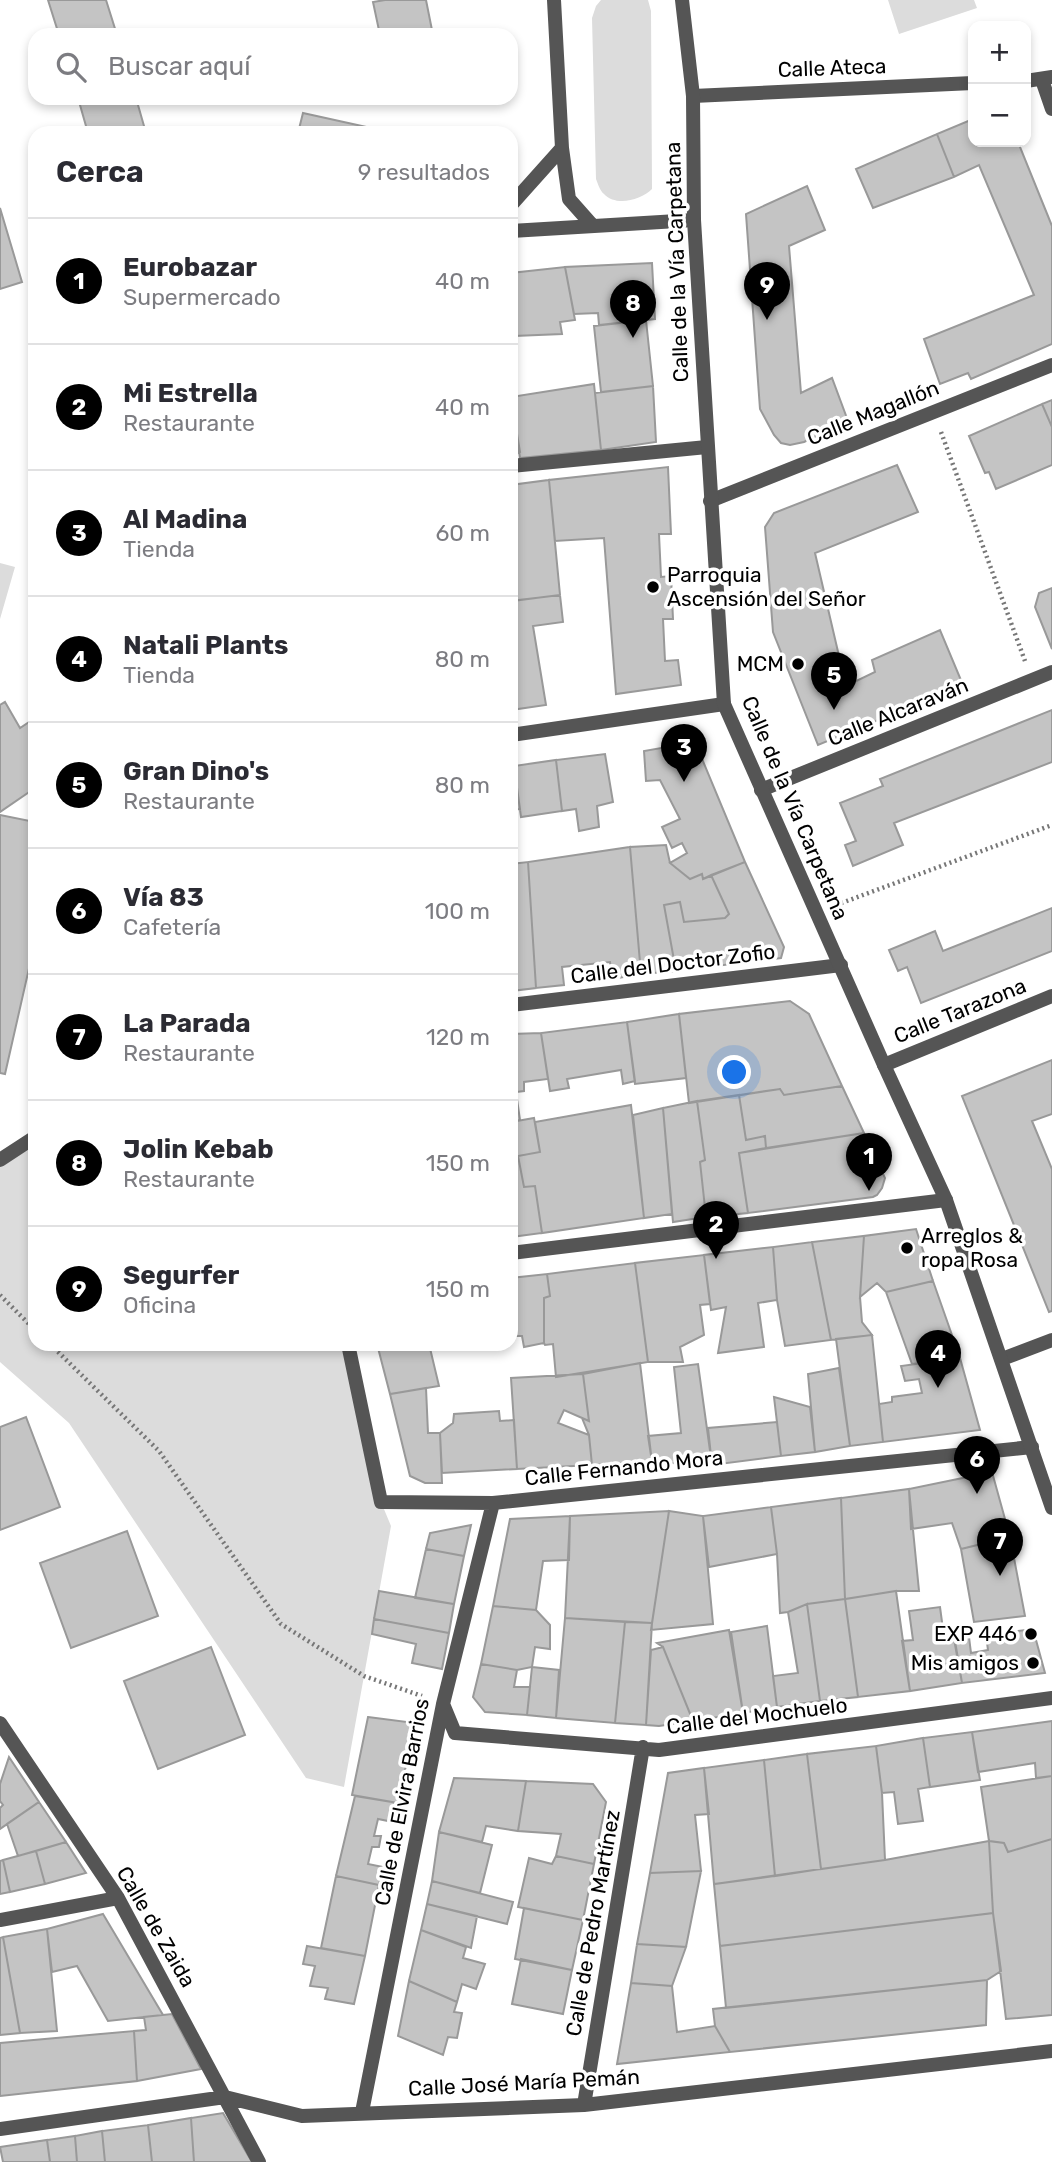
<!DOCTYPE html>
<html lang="es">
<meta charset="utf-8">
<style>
body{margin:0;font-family:Rubik,sans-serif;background:#f2f2f3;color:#2b2b33}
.controls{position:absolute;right:21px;top:21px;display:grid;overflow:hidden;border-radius:14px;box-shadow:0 4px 10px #0003}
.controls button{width:63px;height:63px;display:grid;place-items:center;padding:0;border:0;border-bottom:2px solid #e1e1e2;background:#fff;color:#2b2b33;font:35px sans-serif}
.you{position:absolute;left:735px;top:1073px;width:24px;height:24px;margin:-18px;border:5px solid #fff;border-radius:50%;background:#1a73e8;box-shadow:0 0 0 10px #1a73e833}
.badge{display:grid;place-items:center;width:46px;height:46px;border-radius:50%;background:#000;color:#fff;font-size:23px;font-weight:700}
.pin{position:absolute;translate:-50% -58px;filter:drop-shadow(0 2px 4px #0008)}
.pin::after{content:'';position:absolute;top:37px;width:24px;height:21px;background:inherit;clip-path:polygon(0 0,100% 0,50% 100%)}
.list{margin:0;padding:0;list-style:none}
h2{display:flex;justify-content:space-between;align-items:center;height:91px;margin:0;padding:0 28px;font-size:30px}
h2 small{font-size:23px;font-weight:400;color:#7c7c81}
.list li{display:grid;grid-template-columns:46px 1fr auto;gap:21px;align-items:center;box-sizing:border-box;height:126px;padding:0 28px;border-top:2px solid #e1e1e2}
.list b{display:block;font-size:26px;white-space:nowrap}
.list p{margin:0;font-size:23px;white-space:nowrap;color:#7c7c81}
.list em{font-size:23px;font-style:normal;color:#7c7c81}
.icon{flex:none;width:38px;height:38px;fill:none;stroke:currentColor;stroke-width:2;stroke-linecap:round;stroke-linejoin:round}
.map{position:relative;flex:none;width:1052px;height:2162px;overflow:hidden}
.search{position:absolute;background:#fff;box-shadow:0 4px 10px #0003;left:28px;top:28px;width:490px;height:77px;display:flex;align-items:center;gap:18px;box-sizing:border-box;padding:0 24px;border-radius:21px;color:#7c7c81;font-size:26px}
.panel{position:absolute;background:#fff;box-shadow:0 4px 10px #0003;left:28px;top:126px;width:490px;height:1225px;border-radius:21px}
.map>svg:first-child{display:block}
.green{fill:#dcdcdc}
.building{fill:#c4c4c4;stroke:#999;stroke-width:2}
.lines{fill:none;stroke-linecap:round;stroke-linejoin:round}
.path{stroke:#777;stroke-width:4.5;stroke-dasharray:2 3.5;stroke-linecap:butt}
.minor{stroke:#555;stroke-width:14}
.tertiary{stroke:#555;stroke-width:14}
.poi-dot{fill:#000;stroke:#fff;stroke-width:2.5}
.labels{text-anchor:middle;stroke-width:7;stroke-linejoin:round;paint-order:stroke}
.street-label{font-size:21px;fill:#000;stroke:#fff}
.poi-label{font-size:21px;fill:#000;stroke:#fff;text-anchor:end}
</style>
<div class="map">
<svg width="1052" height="2162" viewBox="0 0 1052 2162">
<rect width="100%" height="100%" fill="#fff"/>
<!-- green -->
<path class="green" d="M601 0H648L651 11 652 189C641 200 616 207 604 194 600 191 598 184 596 179L592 18 596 6Z
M888 0H974L977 8 899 34Z
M0 563 15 567 0 619Z
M35 1137V1344H348L381 1502 391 1526 344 1787 306 1778 69 1423 0 1362V1160Z"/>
<!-- building -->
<path class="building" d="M48 0H106L117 35H59Z
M385 0H426L433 35H380L373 2Z
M78 98H136L146 133H88Z
M303 113 389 132 298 133Z
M973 119V142H1018L1052 226V344L971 379 968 373 940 384 924 339 1034 295 979 165 954 177 937 134Z
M937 134 954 177 873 208 856 169Z
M807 186 825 230 789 246 801 393 832 378 848 421 804 442 790 445 781 443 774 435 760 409 746 214Z
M0 208 22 282 0 289Z
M652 263 655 319 599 325 598 313 574 314 565 267Z
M565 267 575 320 560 322 562 334 514 336 511 339V273Z
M646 320 653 386 601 392 594 326Z
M594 384 601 450 520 458 511 397Z
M653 386 656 442 601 450 595 393Z
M511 397 520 452 511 454Z
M1052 400V427L1042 404Z
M1042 404 1052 427V465L996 489 989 472 985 473 969 436Z
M897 465 918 512 815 553 846 686 875 672 872 660 940 630 963 685 818 745 773 632 765 527 774 513Z
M668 467 671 534H659L661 577 671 576 673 619H663L665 661 678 660 681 685 616 694 604 538 555 541 549 480Z
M549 480 560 595 512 601 511 485Z
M1052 588V649L1035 607 1039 593Z
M560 595 563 622 533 626 546 705 511 710V601Z
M5 702 20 728 35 718V788L0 812V705Z
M1052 710V762L894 823 903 845 853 866 845 845 856 841 840 803 883 786 880 779Z
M695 742 745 862 703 879 702 874 690 879 670 863 687 853 682 843 672 848 662 827 680 819 660 780 646 781 644 751Z
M605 754 613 802 597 806 599 827 579 831 576 809 562 811 556 760Z
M556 760 562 811 521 817 514 766Z
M511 766H514L520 809 511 810Z
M0 815 35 822V942L5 1074 0 1073Z
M666 845 670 863 690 879 702 874 703 879 711 875 729 914 725 918 684 922 680 902 664 905 676 971 641 974 630 847Z
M630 847 641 974 612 979 610 962 562 967 564 985 536 988 528 862Z
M528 862 536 988 511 991V864Z
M745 862 784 947 781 958 676 971 664 905 680 902 684 922 725 918 729 914 711 875Z
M1052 908V951L921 1003 907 967 898 971 889 950 935 931 943 951Z
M790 1001 809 1014 842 1086 784 1095 780 1089 689 1103 679 1014Z
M679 1014 686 1078 635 1084 627 1022Z
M627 1022 635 1081 623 1084 621 1070 567 1079 569 1088 550 1091 541 1033Z
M541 1033 548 1079 524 1082V1091L516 1092 520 1120 511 1122V1034Z
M1052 1060V1114L1032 1121 1052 1169V1311L1049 1312 962 1096Z
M842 1086 864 1133 766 1148 765 1136 746 1140 739 1095 780 1089 784 1095Z
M739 1095 746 1140 765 1136 766 1148 739 1153 748 1213 706 1217 700 1162 705 1160 697 1101Z
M697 1101 705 1160 700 1162 706 1217 673 1222 663 1108Z
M631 1105 644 1218 542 1233 535 1186 524 1187 518 1156 540 1152 535 1122Z
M663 1108 672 1214 644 1218 633 1115Z
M534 1118 540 1152 518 1156 524 1187 535 1186 542 1233 511 1237V1122Z
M864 1133 885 1178 882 1188 877 1195 873 1197 748 1213 739 1153Z
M916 1229 933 1281 886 1292 877 1283 860 1297 864 1236Z
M864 1236 860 1297 862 1322 872 1335 831 1340 812 1242Z
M812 1242 831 1340 785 1346 777 1300 773 1247Z
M773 1247 777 1300 758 1303 764 1347 718 1353 726 1307 711 1310 704 1255Z
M704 1255 710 1304 700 1305 704 1335 680 1347 683 1362H648L635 1263Z
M635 1263 648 1362 556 1377 553 1344 545 1345 544 1343V1298L550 1296 547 1274Z
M547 1274 550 1296 544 1298V1343L524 1347 522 1336H511V1278Z
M933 1281 960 1358 912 1364 886 1292Z
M872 1335 883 1442 850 1446 836 1339Z
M377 1344H429L439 1386 390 1394Z
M960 1358 980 1430 883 1442 879 1404 892 1402V1397L922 1393 919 1379 905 1381 901 1366Z
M640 1363 652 1462 592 1465 589 1435 582 1418 589 1421 583 1374Z
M698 1364 712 1465 652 1462 648 1436 681 1433 674 1367Z
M839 1368 850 1446 815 1452 808 1374Z
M583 1374 589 1421 564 1410 558 1423 589 1435 592 1465 517 1469 511 1378Z
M426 1388 428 1433H440L442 1483H425L410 1476 390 1394Z
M774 1397 810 1407 815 1452 781 1456Z
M499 1411 500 1421 514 1420 517 1469 442 1473 440 1433 453 1423 454 1414Z
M26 1417 60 1507 0 1530V1427Z
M777 1422 781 1456 712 1465 708 1428Z
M992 1472 1010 1537 961 1549 952 1523 911 1529 909 1489Z
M909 1489 919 1591H896L845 1599 841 1498Z
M841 1498 845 1599 807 1604 788 1612 780 1613 777 1554 771 1507Z
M771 1507 777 1554 709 1567 703 1516Z
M669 1511 703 1516 713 1624 651 1630Z
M669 1511 652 1623 565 1618 570 1516Z
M570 1516 569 1560 543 1561 536 1610 493 1606 510 1519Z
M471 1525 464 1556 426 1549 430 1533Z
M127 1531 158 1616 71 1648 40 1563Z
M1010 1537 1025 1616 974 1622 961 1549Z
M426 1549 464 1556 454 1604 415 1598Z
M379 1591 454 1604 449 1633 374 1619Z
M896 1591 910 1691 858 1697 845 1599Z
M845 1599 858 1697 820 1701 807 1604Z
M807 1604 820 1701 777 1707 773 1676 798 1673 788 1612Z
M493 1606 536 1610 550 1625V1649L535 1647 532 1667 517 1670 481 1664Z
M940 1607 944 1637 954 1635 962 1683 910 1691 902 1641 913 1640 909 1611Z
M565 1618 625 1622 615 1723 556 1718Z
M374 1619 449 1633 442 1669 412 1663 416 1644 372 1634Z
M625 1622 652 1623 646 1725 615 1723Z
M767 1626 777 1707 743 1713 731 1632Z
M1033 1629 1045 1673 962 1683 954 1639 969 1637 971 1653 988 1650 986 1635Z
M729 1630 743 1713 693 1721 663 1647 657 1643Z
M211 1647 245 1735 158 1769 124 1681Z
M663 1647 693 1721 659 1726 646 1725 651 1650Z
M481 1664 517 1670 514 1687H530L527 1715 485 1712 473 1697Z
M532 1667 559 1670 556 1718 527 1715Z
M368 1717 415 1723 398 1803 352 1795Z
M1052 1721V1776L1036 1778 1035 1763 978 1772 972 1732Z
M972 1732 980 1780 930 1787 923 1738Z
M923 1738 930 1787 918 1789 923 1821 898 1824 894 1792 882 1793 876 1746Z
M876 1746 882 1793 885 1860 821 1869 807 1754Z
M807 1754 821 1869 775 1876 764 1760Z
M9 1757 39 1802 0 1829V1808L3 1805 0 1801V1784Z
M764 1760 775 1876 714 1884 704 1768Z
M704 1768 709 1814 695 1815 701 1871 650 1873 668 1773Z
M1052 1776V1839L1008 1852 1004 1843 989 1841 981 1787Z
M454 1778 526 1781 518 1831 486 1826 482 1842 439 1832Z
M526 1781 593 1784 606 1802 594 1864 556 1856 561 1834 518 1831Z
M355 1796 398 1803 393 1822 378 1819 374 1836H381L379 1847H372L368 1864 383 1867 379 1885 336 1876Z
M39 1802 66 1842 18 1856 7 1824Z
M439 1832 492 1845 480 1893 432 1881Z
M1052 1839V2015L1006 2019 993 1913 989 1841 1004 1843 1008 1852Z
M989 1841 993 1913 720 1946 714 1884 885 1860Z
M66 1842 86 1873 45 1884 36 1851Z
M36 1851 45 1884 10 1892 3 1860Z
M556 1856 594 1864 583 1920 518 1907 529 1858 552 1864Z
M3 1860 10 1892 0 1894V1861Z
M701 1871 686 1947 637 1944 650 1873Z
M336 1876 379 1885 365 1956 321 1948Z
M432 1881 513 1902 507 1924 427 1904Z
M427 1904 477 1916 471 1948 421 1930Z
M524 1908 583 1920 572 1970 515 1959Z
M993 1913 1001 1971 987 1980 726 2008 720 1946Z
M103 1914 163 2015 108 2021 77 1966 52 1972 47 1929Z
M47 1929 57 2031 20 2033 3 1937Z
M421 1930 466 1947 463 1958 485 1964 476 1989 462 1984 457 2002 409 1981Z
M3 1937 20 2033 0 2035V1938Z
M637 1944 686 1947 672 1986 631 1983Z
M307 1946 365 1956 354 2004 325 1999 328 1988 310 1986 315 1966 303 1964Z
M521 1959 572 1970 563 2014 512 2004Z
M987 1980 986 2025 730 2052 715 2026 713 2009Z
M409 1981 457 2002 454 2012 462 2013 457 2038 448 2037 443 2055 398 2036Z
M631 1983 672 1986 677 2032 715 2026 730 2052 617 2064Z
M172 2014 201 2069 137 2081 134 2031 146 2030 144 2017Z
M134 2031 137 2081 0 2096V2043Z
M223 2113 252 2162H194L191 2118Z
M191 2118 194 2162H152L148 2125Z
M148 2125 152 2162H105L102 2131Z
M102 2131 105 2162H77L75 2136Z
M75 2136 77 2162H50L47 2140Z
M47 2140 50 2162H3L0 2147Z"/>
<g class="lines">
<!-- path -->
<path class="path" d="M941 432 1025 661
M836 905 1052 825
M0 1295 35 1330
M50 1344 159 1451 281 1624 364 1676 422 1696"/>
<!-- minor -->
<path class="minor" d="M1042 80 1052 109
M1026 81 1052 77
M693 96 973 83
M562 148 569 199 592 225
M511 205 562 148 554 0
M511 231 694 220
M511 466 707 447
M710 501 1052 365
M511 735 724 704
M761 790 1052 672
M511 1005 841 965
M884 1065 1052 996
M0 1160 35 1137
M511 1253 946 1200
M348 1344 381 1502 493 1503 1032 1447
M1002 1359 1052 1340
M443 1704 455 1733 659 1750 1052 1698
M0 1723 118 1898 259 2162
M0 1920 118 1898
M584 2105 643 1747
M362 2112 443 1704 493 1503
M0 2129 225 2097 302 2116 584 2105 1052 2051"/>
<!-- tertiary -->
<path class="tertiary" d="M682 0 693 96 694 220 724 704 884 1065 946 1200 1052 1508"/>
</g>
<!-- markers -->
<g class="poi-dot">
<circle cx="653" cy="587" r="7"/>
<circle cx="798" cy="664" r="7"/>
<circle cx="907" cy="1248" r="7"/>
<circle cx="1031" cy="1634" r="7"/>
<circle cx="1033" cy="1663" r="7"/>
</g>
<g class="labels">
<!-- street labels -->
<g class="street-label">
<text transform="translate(832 68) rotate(-2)" y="7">Calle Ateca</text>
<text transform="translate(677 262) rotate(-92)" y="7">Calle de la Vía Carpetana</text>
<text transform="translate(873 413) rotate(-22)" y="7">Calle Magallón</text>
<text transform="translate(898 712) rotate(-22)" y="7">Calle Alcaraván</text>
<text transform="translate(795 808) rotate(67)" y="7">Calle de la Vía Carpetana</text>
<text transform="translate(673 964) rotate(-7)" y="7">Calle del Doctor Zofio</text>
<text transform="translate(960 1011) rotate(-22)" y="7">Calle Tarazona</text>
<text transform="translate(624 1468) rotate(-6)" y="7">Calle Fernando Mora</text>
<text transform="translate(757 1716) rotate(-7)" y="7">Calle del Mochuelo</text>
<text transform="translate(402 1802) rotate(-79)" y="7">Calle de Elvira Barrios</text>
<text transform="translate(593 1923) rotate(-80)" y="7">Calle de Pedro Martínez</text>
<text transform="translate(156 1927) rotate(60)" y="7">Calle de Zaida</text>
<text transform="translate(524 2083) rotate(-3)" y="7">Calle José María Pemán</text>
</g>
<!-- poi labels -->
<g class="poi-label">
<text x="667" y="582" text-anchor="start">Parroquia<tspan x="667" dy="24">Ascensión del Señor</tspan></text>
<text x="784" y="671">MCM</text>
<text x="921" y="1243" text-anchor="start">Arreglos &amp;<tspan x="921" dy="24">ropa Rosa</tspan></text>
<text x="1017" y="1641">EXP 446</text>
<text x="1019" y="1670">Mis amigos</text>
</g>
</g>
</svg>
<div class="controls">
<button>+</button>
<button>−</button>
</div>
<div class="you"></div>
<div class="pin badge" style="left:869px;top:1191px">1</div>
<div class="pin badge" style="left:716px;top:1259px">2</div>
<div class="pin badge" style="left:684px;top:782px">3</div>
<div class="pin badge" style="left:938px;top:1388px">4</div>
<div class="pin badge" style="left:834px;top:710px">5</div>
<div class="pin badge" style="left:977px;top:1494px">6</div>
<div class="pin badge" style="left:1000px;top:1576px">7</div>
<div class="pin badge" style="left:633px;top:338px">8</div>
<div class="pin badge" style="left:767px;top:320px">9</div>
<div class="search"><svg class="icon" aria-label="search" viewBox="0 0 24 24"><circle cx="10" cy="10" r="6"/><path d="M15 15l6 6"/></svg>Buscar aquí</div>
<section class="panel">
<h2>Cerca<small>9 resultados</small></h2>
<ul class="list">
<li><span class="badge">1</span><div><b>Eurobazar</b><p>Supermercado</p></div><em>40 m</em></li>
<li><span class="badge">2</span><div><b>Mi Estrella</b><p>Restaurante</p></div><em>40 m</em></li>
<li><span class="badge">3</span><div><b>Al Madina</b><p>Tienda</p></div><em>60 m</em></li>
<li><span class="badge">4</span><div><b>Natali Plants</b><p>Tienda</p></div><em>80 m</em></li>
<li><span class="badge">5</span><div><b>Gran Dino's</b><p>Restaurante</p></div><em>80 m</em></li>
<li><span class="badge">6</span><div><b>Vía 83</b><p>Cafetería</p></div><em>100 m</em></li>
<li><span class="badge">7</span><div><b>La Parada</b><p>Restaurante</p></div><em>120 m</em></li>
<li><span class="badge">8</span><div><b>Jolin Kebab</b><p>Restaurante</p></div><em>150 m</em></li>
<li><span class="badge">9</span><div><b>Segurfer</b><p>Oficina</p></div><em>150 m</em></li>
</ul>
</section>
</div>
